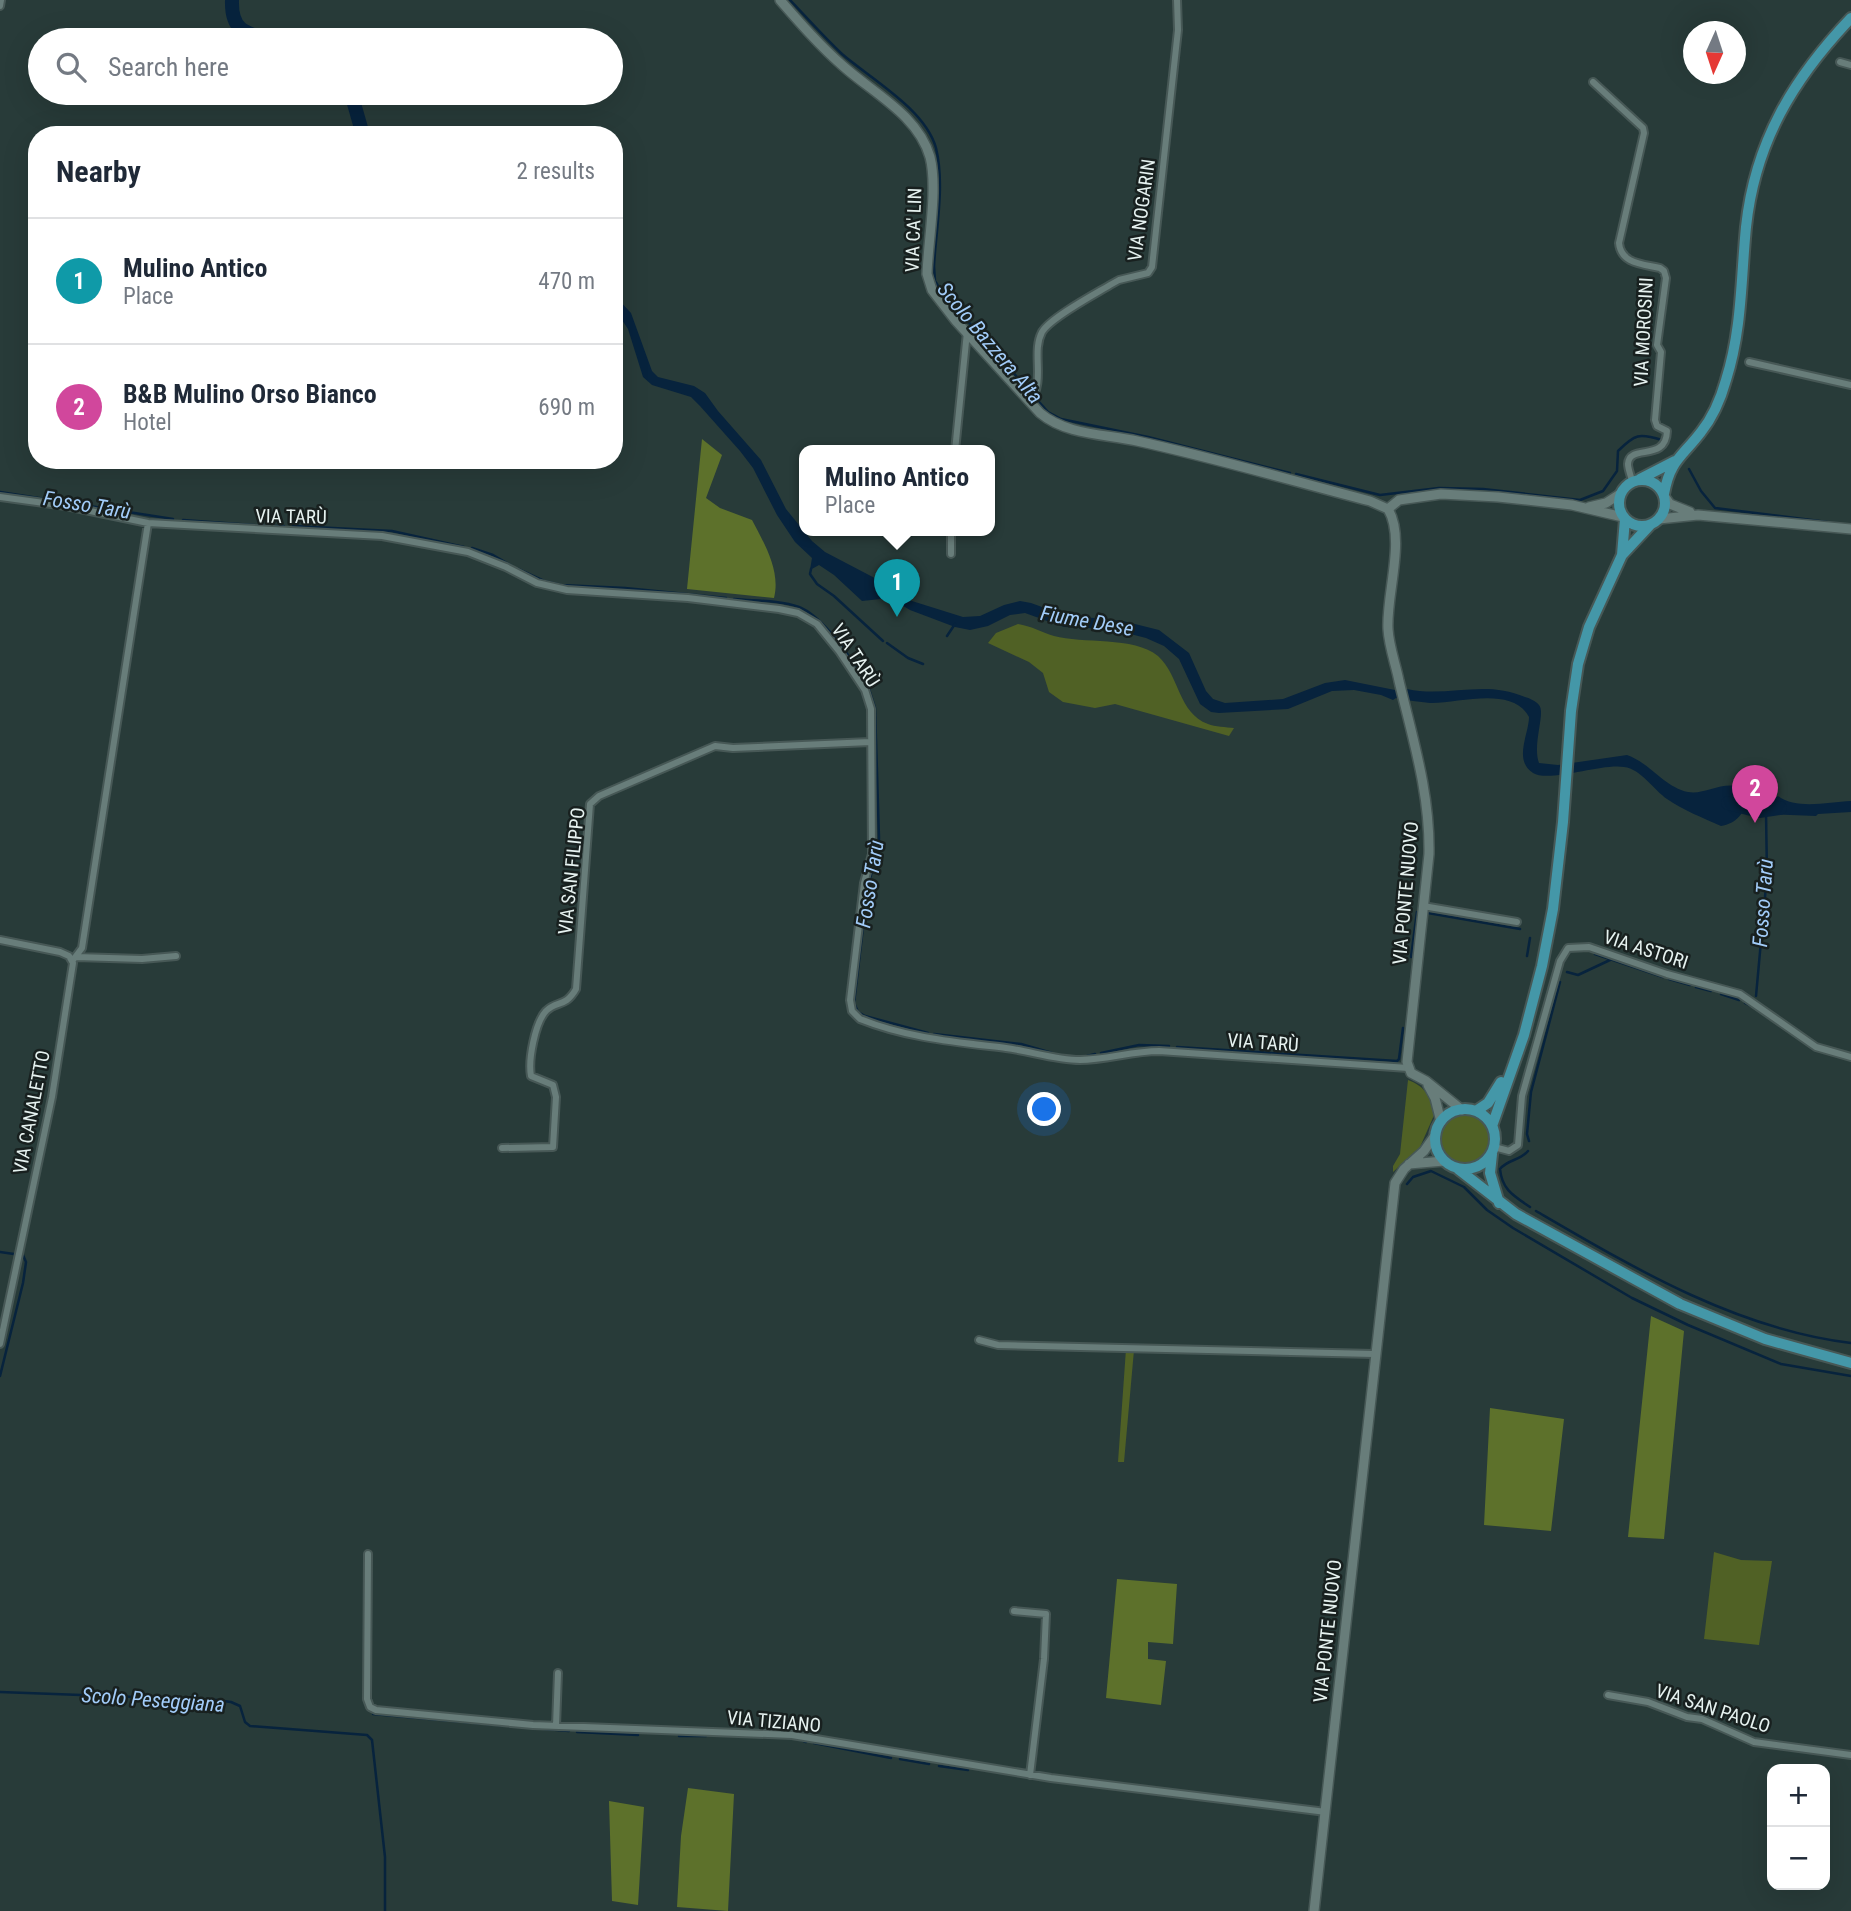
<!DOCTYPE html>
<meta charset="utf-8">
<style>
body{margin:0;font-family:"Roboto Condensed",sans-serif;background:#f6f6f7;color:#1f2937}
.controls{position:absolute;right:21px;bottom:21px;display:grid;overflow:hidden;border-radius:14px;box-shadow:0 7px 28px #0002}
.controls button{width:63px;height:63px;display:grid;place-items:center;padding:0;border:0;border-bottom:2px solid #e0e1e3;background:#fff;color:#1f2937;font:35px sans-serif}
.compass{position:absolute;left:1683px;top:21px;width:63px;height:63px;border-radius:50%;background:#fff;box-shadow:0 7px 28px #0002;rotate:183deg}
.you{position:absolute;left:1045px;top:1110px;width:24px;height:24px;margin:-18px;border:5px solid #fff;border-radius:50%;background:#1a73e8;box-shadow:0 0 0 10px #1a73e833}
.badge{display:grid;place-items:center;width:46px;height:46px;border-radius:50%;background:#7c3aed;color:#fff;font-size:23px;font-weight:700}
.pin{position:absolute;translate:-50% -58px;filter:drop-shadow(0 2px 4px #0008)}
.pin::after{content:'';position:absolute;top:37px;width:24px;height:21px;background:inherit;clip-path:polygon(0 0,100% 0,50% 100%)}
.popup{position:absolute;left:799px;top:445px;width:196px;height:91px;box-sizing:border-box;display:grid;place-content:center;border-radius:14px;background:#fff;filter:drop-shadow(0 2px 5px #0005);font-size:23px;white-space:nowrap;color:#747a83}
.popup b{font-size:26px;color:#1f2937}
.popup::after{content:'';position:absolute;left:50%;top:100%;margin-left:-14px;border:14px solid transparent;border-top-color:#fff}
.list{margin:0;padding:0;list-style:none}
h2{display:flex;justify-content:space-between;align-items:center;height:91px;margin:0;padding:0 28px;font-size:30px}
h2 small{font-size:23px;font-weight:400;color:#747a83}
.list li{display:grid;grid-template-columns:46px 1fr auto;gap:21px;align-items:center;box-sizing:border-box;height:126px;padding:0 28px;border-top:2px solid #e0e1e3}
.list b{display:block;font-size:26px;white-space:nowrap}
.list p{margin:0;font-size:23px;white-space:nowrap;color:#747a83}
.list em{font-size:23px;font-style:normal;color:#747a83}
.icon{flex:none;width:38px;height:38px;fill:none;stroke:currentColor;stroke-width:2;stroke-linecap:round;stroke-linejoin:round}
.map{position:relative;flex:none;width:1851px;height:1911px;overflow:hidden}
.search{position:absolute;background:#fff;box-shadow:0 7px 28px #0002;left:28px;top:28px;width:595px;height:77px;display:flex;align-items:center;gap:18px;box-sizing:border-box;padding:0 24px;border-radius:38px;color:#747a83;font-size:26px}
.panel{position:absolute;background:#fff;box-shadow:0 7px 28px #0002;left:28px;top:126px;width:595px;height:343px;border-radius:28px}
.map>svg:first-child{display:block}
.green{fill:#506125}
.forest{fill:#5d712b}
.water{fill:#07233d}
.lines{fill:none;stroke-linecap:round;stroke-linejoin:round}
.stream{stroke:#07233d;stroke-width:2.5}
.river{stroke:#07233d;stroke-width:14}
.street-casing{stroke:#475856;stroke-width:10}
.secondary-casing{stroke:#475856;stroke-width:12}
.primary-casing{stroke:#475856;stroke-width:14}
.street{stroke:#687d7a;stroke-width:6}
.secondary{stroke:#687d7a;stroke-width:9}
.primary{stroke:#4497a8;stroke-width:10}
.labels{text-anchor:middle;stroke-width:5;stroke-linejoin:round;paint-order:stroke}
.street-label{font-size:19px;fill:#e6f2f0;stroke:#18201f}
.water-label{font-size:21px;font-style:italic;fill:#a2ccf9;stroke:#18201f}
</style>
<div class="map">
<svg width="1851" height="1911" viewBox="0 0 1851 1911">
<rect width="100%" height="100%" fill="#283b39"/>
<!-- green -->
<path class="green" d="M1018 624C1031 626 1041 632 1054 636 1082 644 1134 636 1158 656 1180 676 1178 713 1208 724 1215 727 1226 727 1234 728L1229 736 1115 704 1095 708 1063 702 1049 692 1043 673 1029 662 988 643 996 633Z
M1408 1080C1425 1086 1430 1097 1435 1113L1420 1147 1393 1172V1166L1400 1154Z
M1437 1140a28 28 0 1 1 56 0a28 28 0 1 1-56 0Z
M1126 1349 1134 1350 1124 1462H1118Z
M1714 1552 1741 1560 1772 1561 1759 1645 1704 1639Z"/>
<!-- forest -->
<path class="forest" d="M702 439 722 455 706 498 720 508 752 520C764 543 781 571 774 598L687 589Z
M1651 1316 1684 1331 1664 1539 1628 1537Z
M1490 1408 1564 1419 1551 1531 1484 1525Z
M1117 1579 1177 1584 1173 1644 1148 1642V1659L1166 1661 1161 1705 1106 1698Z
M688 1788 734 1794 728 1911 677 1907 681 1836Z
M609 1801 644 1807 638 1905 612 1901Z"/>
<!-- water -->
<path class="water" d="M614 295 631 313 652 371 658 377 694 386 705 393 718 411 761 460 786 509 812 541 825 552 888 585 891 594 896 596 963 617 980 616 1004 605 1020 601 1031 603 1064 615 1123 621 1159 630 1189 653 1206 691 1213 699 1225 703 1283 699 1325 683 1345 680 1405 692 1407 689C1447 698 1484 679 1525 697 1529 698 1536 701 1539 705 1546 713 1532 744 1539 763L1558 765 1627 755C1650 763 1664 787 1688 792 1705 795 1721 781 1741 787L1747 797C1746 812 1736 824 1721 826 1703 818 1683 810 1667 799 1654 790 1641 769 1624 767 1602 763 1549 783 1533 773 1513 760 1529 734 1529 717 1512 685 1457 704 1430 703 1419 702 1407 700 1396 698L1393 700 1381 695 1354 690 1332 691 1288 709 1219 713 1211 712 1200 704 1179 659 1164 646 1146 638 1111 629 1064 627 1025 613 1010 615 988 626 970 630 955 627 910 610 890 598 862 601 834 575 819 565 810 570 812 558 795 542 777 515 753 468 740 451 700 406 691 397 652 385 643 377 628 329 614 308Z
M1778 796C1797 810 1828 802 1851 801V812L1818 814 1816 816 1763 814 1765 806 1772 804 1773 799Z"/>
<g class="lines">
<!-- stream -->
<path class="stream" d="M790 0C807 18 824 37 842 54 871 79 925 109 936 148 945 185 936 228 934 266L935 281 942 292 1048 412 1061 419 1148 437 1290 473
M1689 469 1701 491 1715 508 1827 522
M1296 474 1380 495 1439 488 1483 489 1580 500 1603 491 1617 471 1618 451C1635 434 1639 433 1662 440
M0 492 173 519
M183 520 266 526
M274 526H284
M293 526 392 531 464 547
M472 548 493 555 512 566
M518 569 544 581 561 585 625 588 726 598
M811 569 810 574 817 584 834 596 883 641
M734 599C755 601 779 600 799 607 824 617 849 657 865 679
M947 636 955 624
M887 643 908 658 923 664
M867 683 875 708 879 838 878 852 868 885 854 1003 858 1012 865 1016 928 1033
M1428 913 1520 929
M1595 954 1663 977
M1527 956 1530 938
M1411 957 1417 912H1419
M1567 972 1578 975 1610 960
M1669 979 1690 985
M1696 987 1711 991
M1721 994 1739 1000
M1756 996 1767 875 1766 813
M1745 1003 1751 1006 1752 1004
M934 1034 1021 1044 1052 1053
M1177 1047 1397 1061 1399 1059 1403 1028
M1101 1053 1139 1045 1169 1046
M1087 1056 1095 1054
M1529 1141 1527 1134 1531 1092 1560 982
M1528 1151C1520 1161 1508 1159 1500 1169 1502 1190 1514 1196 1530 1207
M1407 1184 1413 1177 1431 1171 1464 1187 1487 1210 1513 1228 1632 1298 1688 1325 1781 1364 1851 1376
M1536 1211C1634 1268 1736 1329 1851 1343
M0 1252 14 1254
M0 1376 23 1283 26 1262 23 1255
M0 1692 216 1700 231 1702 240 1706 245 1722 250 1726 367 1735 372 1740 385 1857V1911
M373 1714 569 1731
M577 1732 638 1735
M679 1736H706
M799 1739 806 1742
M814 1743 891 1758
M900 1759 929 1764
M939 1766 968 1770"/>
<!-- river -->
<path class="river" d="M232 0C231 30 244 33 270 40
M351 93 363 135
M1728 803 1759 811 1780 808"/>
<!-- street casing -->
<g class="street-casing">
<path id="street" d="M0 6 1 0
M1840 62 1851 65
M1593 82 1643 128 1644 133 1619 243C1621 264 1643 264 1660 268L1664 271 1666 278 1657 345 1661 352 1655 420 1657 426 1667 431C1666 463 1629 443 1628 464 1628 469 1631 476 1632 481
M1749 362 1851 385
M1030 401C1046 381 1031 353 1042 332 1050 318 1095 294 1110 285L1119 280 1148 273 1152 267 1178 30 1177 0
M955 451 967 332
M0 497 66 506 148 523 382 536 468 552 506 567 537 583 567 590 688 598 779 609 798 613 817 624 839 651 865 690 871 709 872 854 864 883 850 1000 852 1011 860 1019C907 1038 956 1042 1006 1048 1030 1051 1055 1060 1080 1060 1106 1060 1132 1051 1159 1051L1408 1068
M951 531V554
M1423 906 1517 922
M0 940 60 952 69 956 73 963 52 1097 0 1344
M76 957 142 959 176 956
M73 960 82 948 148 523
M1494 1147 1509 1151 1518 1145 1522 1096 1560 961 1568 948 1589 947 1667 974 1740 994 1816 1047 1851 1057
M502 1148 553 1147 556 1097 553 1085 531 1076C528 1060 535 1023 546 1011 557 1000 565 1008 576 989L590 804 599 796 715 746 733 748 870 742
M979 1340 998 1345 1374 1354
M368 1554 367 1699 370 1707 376 1710 533 1725 792 1735 1051 1778 1326 1812
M1014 1611 1046 1614 1044 1659 1030 1775
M1608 1695 1648 1702 1687 1717 1702 1719 1754 1742 1851 1755
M556 1726 558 1673"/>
</g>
<!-- secondary casing -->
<g class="secondary-casing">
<path id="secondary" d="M780 0C800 23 820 46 843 66 873 93 918 115 930 157 938 188 928 241 927 274L932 290 956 321 1040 413C1066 435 1105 434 1137 441 1215 458 1293 481 1370 501L1388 509
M1665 497 1670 504 1690 512
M1589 507 1606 503 1620 494
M1388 509C1406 539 1386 594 1388 629 1389 647 1396 665 1399 681 1413 740 1430 793 1429 854L1407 1062 1411 1073 1426 1081 1462 1110
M1388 509 1399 500 1441 494 1498 497 1572 505 1623 517
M1659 519 1698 515 1851 529
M1428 1085 1435 1098 1441 1122
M1409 1164 1444 1161
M1314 1911 1395 1183 1404 1169 1424 1151 1436 1134"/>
</g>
<!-- primary casing -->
<g class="primary-casing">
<path id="primary" d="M1640 479 1675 461
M1619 503a23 23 0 1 1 46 0a23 23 0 1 1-46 0Z
M1664 494C1670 460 1682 457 1701 432 1713 417 1721 398 1726 380 1742 330 1741 278 1746 227 1755 142 1793 79 1851 18
M1622 555 1651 524
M1435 1139a30 30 0 1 1 60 0a30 30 0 1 1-60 0Z
M1476 1111 1488 1103 1501 1082
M1492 1126 1524 1035 1542 966 1553 909 1563 822 1571 711 1578 664 1589 627 1622 555 1625 519
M1492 1154 1490 1173 1499 1203
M1458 1169 1516 1214 1680 1304 1765 1339 1851 1363"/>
</g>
<!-- street -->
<use href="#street" class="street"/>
<!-- secondary -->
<use href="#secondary" class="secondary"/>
<!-- primary -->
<use href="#primary" class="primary"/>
</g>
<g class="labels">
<!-- street labels -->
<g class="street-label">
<text transform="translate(1141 210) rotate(-82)" y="7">VIA NOGARIN</text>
<text transform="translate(913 230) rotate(-88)" y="7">VIA CA' LIN</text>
<text transform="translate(1643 332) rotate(-87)" y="7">VIA MOROSINI</text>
<text transform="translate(291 516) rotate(1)" y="7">VIA TARÙ</text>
<text transform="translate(856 655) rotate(57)" y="7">VIA TARÙ</text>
<text transform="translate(571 871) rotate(-84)" y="7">VIA SAN FILIPPO</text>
<text transform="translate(1405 893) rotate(-85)" y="7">VIA PONTE NUOVO</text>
<text transform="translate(1646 949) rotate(18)" y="7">VIA ASTORI</text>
<text transform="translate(1263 1042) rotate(4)" y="7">VIA TARÙ</text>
<text transform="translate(31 1112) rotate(-79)" y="7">VIA CANALETTO</text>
<text transform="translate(1327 1631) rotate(-84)" y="7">VIA PONTE NUOVO</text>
<text transform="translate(1713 1708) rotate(18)" y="7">VIA SAN PAOLO</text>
<text transform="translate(774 1721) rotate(5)" y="7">VIA TIZIANO</text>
</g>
<!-- water labels -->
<g class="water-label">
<text transform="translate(990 343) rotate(50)" y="7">Scolo Bazzera Alta</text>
<text transform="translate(87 505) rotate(9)" y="7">Fosso Tarù</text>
<text transform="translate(1087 621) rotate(10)" y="7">Fiume Dese</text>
<text transform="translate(870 884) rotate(-81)" y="7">Fosso Tarù</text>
<text transform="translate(1763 903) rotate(-86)" y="7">Fosso Tarù</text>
<text transform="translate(153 1700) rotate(4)" y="7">Scolo Peseggiana</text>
</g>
</g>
</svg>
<div class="controls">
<button>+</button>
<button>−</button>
</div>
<svg class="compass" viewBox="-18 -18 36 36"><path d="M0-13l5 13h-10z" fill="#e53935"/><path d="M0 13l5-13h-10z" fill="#747a83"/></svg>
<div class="you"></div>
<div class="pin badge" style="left:897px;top:617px;background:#0f9aa8">1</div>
<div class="popup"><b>Mulino Antico</b>Place</div>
<div class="pin badge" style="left:1755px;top:823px;background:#d1479c">2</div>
<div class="search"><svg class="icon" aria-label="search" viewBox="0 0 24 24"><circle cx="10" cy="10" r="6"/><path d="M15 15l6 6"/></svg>Search here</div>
<section class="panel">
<h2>Nearby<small>2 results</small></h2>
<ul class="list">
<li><span class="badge" style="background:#0f9aa8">1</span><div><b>Mulino Antico</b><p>Place</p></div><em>470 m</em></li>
<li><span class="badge" style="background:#d1479c">2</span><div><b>B&amp;B Mulino Orso Bianco</b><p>Hotel</p></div><em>690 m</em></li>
</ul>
</section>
</div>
